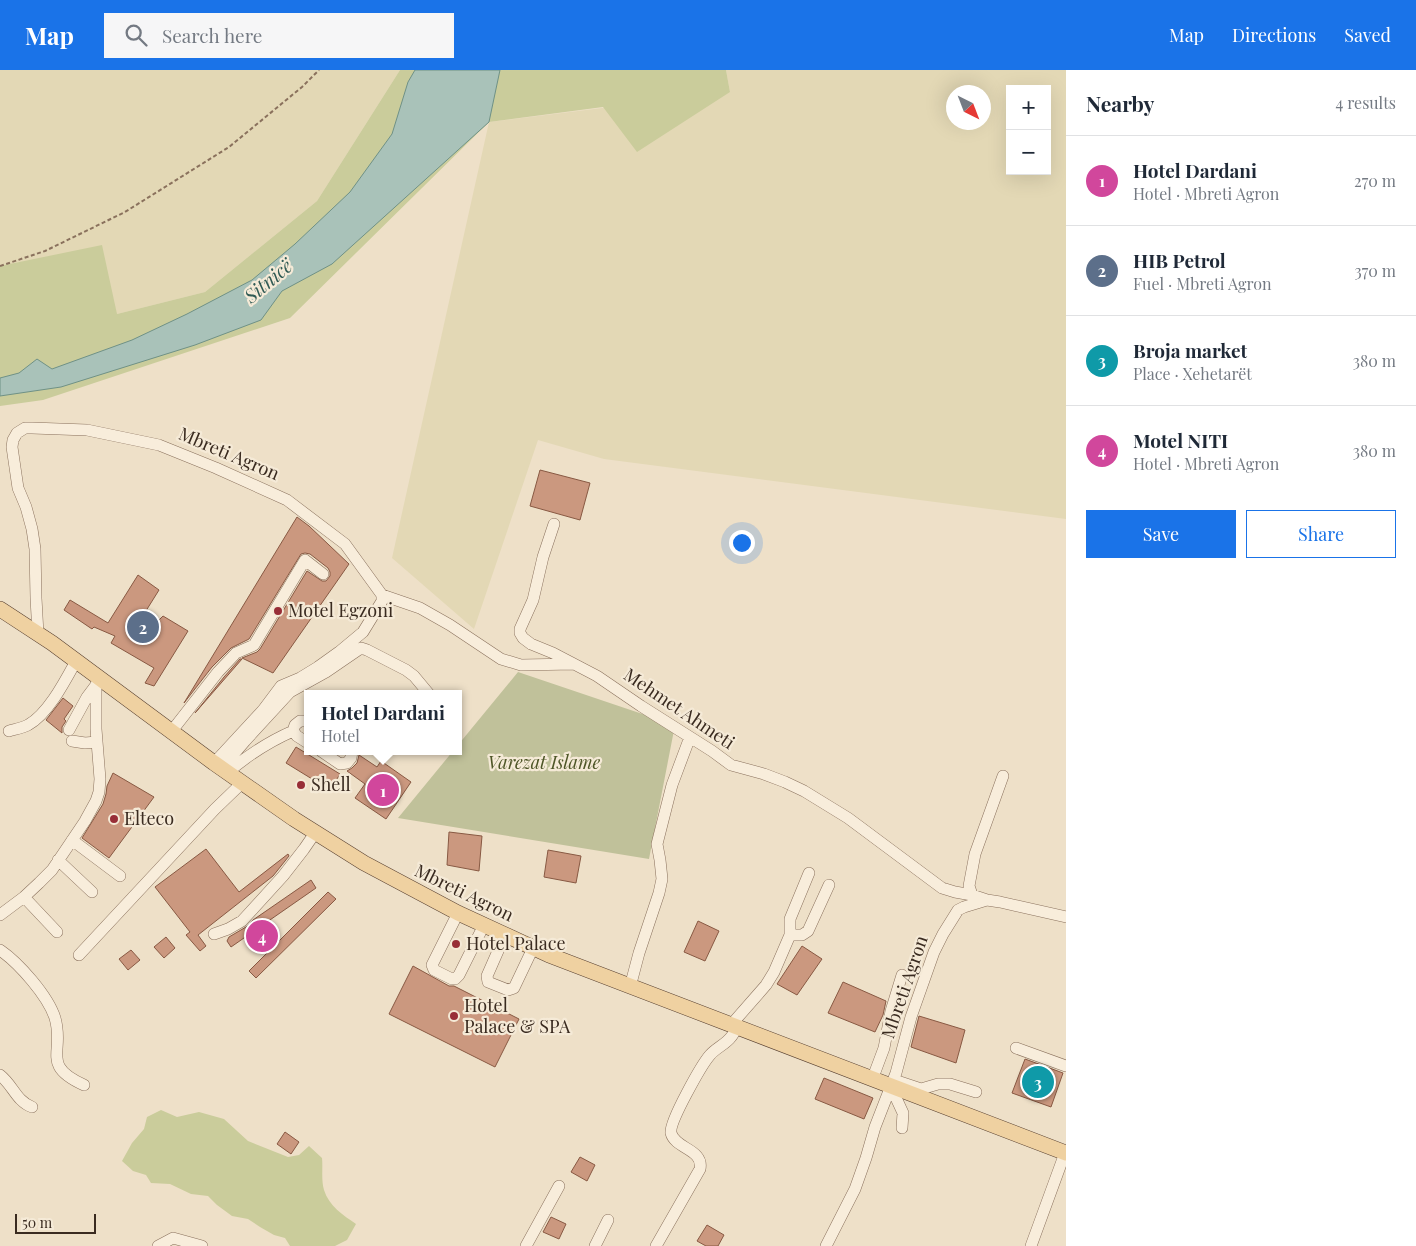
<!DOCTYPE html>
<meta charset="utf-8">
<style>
body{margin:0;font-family:"Playfair Display",serif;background:#f6f6f7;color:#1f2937}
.controls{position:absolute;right:15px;top:15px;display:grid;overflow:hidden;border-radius:0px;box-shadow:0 5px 20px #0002}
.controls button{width:45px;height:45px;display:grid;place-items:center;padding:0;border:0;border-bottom:1px solid #e0e1e3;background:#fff;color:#1f2937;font:25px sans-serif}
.compass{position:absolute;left:946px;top:15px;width:45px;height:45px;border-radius:50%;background:#fff;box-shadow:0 5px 20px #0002;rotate:138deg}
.scale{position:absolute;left:15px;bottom:12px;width:81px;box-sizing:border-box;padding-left:5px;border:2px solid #3a2b20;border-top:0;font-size:14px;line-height:18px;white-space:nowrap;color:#3a2b20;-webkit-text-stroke:4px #f5ead7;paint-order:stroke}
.you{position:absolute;left:741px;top:472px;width:18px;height:18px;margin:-12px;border:4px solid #fff;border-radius:50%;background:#1a73e8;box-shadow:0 0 0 8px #1a73e833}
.badge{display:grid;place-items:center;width:32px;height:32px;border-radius:50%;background:#1a73e8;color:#fff;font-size:16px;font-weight:700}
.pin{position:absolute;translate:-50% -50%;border:2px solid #fff;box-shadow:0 1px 5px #0006}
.popup{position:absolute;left:304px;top:620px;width:158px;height:65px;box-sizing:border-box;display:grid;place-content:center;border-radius:0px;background:#fff;filter:drop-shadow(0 1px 4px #0005);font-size:16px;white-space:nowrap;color:#747a83}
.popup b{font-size:19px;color:#1f2937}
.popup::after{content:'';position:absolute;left:50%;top:100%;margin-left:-10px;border:10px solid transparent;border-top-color:#fff}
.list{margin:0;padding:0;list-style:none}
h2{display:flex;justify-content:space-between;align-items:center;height:65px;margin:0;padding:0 20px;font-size:21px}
h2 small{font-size:16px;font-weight:400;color:#747a83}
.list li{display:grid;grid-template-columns:32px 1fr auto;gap:15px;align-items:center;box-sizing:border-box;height:90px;padding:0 20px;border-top:1px solid #e0e1e3}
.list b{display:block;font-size:19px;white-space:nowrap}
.list p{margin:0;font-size:16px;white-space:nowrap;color:#747a83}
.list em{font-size:16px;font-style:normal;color:#747a83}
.actions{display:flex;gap:10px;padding:15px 20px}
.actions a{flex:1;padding:11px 0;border:1px solid #1a73e8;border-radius:0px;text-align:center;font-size:18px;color:#1a73e8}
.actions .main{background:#1a73e8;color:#fff}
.icon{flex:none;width:28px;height:28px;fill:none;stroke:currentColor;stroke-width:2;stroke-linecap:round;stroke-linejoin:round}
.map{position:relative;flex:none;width:1066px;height:1176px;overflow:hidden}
header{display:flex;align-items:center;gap:30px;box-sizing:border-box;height:70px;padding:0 25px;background:#1a73e8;color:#fff}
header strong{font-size:24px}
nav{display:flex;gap:28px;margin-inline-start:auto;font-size:18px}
.search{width:350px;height:45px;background:#f6f6f7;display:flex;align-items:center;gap:12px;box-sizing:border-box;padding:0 18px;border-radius:0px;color:#747a83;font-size:19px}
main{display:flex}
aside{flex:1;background:#fff}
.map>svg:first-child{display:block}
.farmland{fill:#e3d8b5;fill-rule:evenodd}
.green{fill:#cacc9b}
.cemetery{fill:#c0c19a}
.water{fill:#a9c2b9;stroke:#6f9186}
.building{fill:#cb987f;stroke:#885943}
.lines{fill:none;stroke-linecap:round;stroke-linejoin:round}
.minor-casing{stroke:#8a715d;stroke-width:12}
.major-casing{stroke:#584031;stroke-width:16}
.path{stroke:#8a715d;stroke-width:2;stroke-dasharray:4 2.5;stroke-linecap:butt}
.minor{stroke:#f8eddb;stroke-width:11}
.major{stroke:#efd1a1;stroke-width:15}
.poi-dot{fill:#982e37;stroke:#f5ead7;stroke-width:2}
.labels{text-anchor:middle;stroke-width:4.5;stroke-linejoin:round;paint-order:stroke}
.street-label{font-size:18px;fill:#3a2b20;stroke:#f5ead7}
.poi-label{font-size:18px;fill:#3a2b20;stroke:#f5ead7;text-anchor:start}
.park-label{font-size:18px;font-style:italic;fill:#4e5627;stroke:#f5ead7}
.water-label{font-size:19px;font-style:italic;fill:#305a54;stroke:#f5ead7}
</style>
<header>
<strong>Map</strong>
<div class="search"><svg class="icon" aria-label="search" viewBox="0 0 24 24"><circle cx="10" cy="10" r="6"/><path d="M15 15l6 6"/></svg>Search here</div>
<nav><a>Map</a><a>Directions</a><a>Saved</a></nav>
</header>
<main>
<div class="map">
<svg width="1066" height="1176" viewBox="0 0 1066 1176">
<rect width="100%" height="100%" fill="#eee0c8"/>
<!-- farmland -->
<path class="farmland" d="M0 0H400L317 131 205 222 117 244 0 196Z
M726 0H1066V449L604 389 538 370 474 559 392 488 489 52 730 22ZM1010 19H1047V101H1010ZM954 22H984V52H954Z"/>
<!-- green -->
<path class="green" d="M400 0H726L730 22 637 82 603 37 489 52 290 248 43 330 0 336V196L102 175 117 244 205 222 317 131Z
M161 1040 177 1047 199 1042 224 1049 248 1071 288 1087 299 1085 309 1076 322 1088C323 1097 321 1110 324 1120 329 1136 343 1145 356 1154L347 1170 335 1176H290L285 1168 274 1165 260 1157 248 1149 232 1146 217 1135 208 1126 191 1124 170 1114 151 1113 146 1105 133 1101 122 1091 132 1073 144 1059 147 1047Z"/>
<!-- cemetery -->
<path class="cemetery" d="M518 602 675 655 649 789 398 748 453 681H458V675Z"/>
<!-- water -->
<path class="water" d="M415 0H500L489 52 332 194 282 221 261 250 195 275 61 317 0 326V308L19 303 37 289 52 299 132 270 187 244 252 210 295 174 350 122 392 64 408 12Z"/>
<!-- building -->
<path class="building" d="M540 400 590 413 580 450 530 436Z
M297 447 309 456 349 494 273 603 242 588 257 582 260 579 307 501 322 511H326L330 506V502L328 498 310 484 305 483 301 484 249 569 231 578 212 597 184 633Z
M138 505 159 520 144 544 156 553 163 546 188 561 154 616 145 613 154 598 111 573 115 566 94 557 92 559 64 540 70 530 108 553Z
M240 589H242L195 643 224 607Z
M63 628 73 636 64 649 66 651 62 657V663L46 650Z
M296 677 340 704 330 720 286 693Z
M359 685 377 697 381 691 411 712 386 749 355 728 365 714 347 701 352 698 357 693Z
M113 703 154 727 109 788 82 768 103 734 106 724 107 716Z
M449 762 482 766 479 801 447 795Z
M206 779 239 822 288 784 289 786 273 806 198 865 206 876 200 881 186 865 190 862 155 817Z
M548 780 581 786 576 813 544 807Z
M311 810 316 818 231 877 227 871 229 867 246 857 253 850Z
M328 822 336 829 256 908 249 901Z
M698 851 719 861 705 891 684 882Z
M166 867 175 878 164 888 154 877Z
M802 876 822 889 797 925 777 914Z
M131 880 140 890 128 900 119 889Z
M413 896 449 916H454L519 949 495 997 389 944Z
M843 912 886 931 883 945 875 962 828 943Z
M919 946 965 960 956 993 911 977Z
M1025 989 1063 1003 1051 1037 1012 1023Z
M824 1008 873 1028 864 1049 815 1029Z
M285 1062 299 1072 291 1084 277 1074Z
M580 1087 595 1095 587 1111 571 1102Z
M551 1147 566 1154 559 1169 543 1162Z
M707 1155 724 1165 718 1176H706L697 1171Z"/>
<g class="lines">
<!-- minor casing -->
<g class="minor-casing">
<path id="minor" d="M554 454 543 487 533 530 520 559V563L523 568 531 574 553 583 597 606 641 636 712 681 731 695 764 704 785 712 804 721 848 748 942 818 955 822 972 825 987 830 1000 832 1066 847
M38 564 36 528 35 479 32 459 26 437 18 418 12 377 13 370 17 363 25 358H32L87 360 159 375 216 398 287 430 345 474 382 525 420 538 450 555 501 589 521 595 574 594
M308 651H300L295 655 293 661 297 666 308 673
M69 660 87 627 96 615
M9 661C16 659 22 658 28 655 48 644 65 611 76 591
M171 662 218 602 236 583 254 575 305 490 323 504
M72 671 85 673 97 672
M321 681 340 694 347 693 351 688 352 681
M214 693 263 640 281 616 300 608 318 597 339 582 363 562 382 531V525
M221 699 245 671 290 622 326 602 361 578 367 580 406 600 414 606 429 624
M227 703C248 685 268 672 293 661
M72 770 120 806
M58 790 92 822
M972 825 969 816 975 784 1003 706
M24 827 57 862
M458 843 432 895 434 900 452 909H455L459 905 484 855
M0 845 24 827 39 813 52 800 85 751 96 731 99 722 100 709 96 659V615L98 608
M214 864 228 859 242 851 283 806 304 779 315 763
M505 865 487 906 488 912 508 920 514 918 533 878
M790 865H802L808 861 829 815
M0 880C19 893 48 926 55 948 65 982 40 995 84 1015
M79 885 215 739 242 713
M630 917 639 883 659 823 662 809 660 790 657 774 672 715 690 667
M731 955 766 915 774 902 790 865V849L809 803
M1016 978 1066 996
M0 1005C13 1015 16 1031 32 1037
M872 1010 884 978 891 941 902 905
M894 1010 921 1019 938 1014H950L976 1022
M891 1017 903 1043 902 1058
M158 1176 173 1168 202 1176
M526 1176 559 1116
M595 1176 608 1150
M656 1176 700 1099C704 1079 675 1079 671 1063 669 1052 702 994 710 985 716 978 726 974 731 967 733 965 735 961 737 957
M826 1176 855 1119 866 1088 875 1057 896 1003 911 947 934 882 943 864 958 840 964 837 987 830
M1031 1176 1065 1083"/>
</g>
<!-- major casing -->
<g class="major-casing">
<path id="major" d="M0 539 52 573 214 693 294 749 364 793 458 843 549 885 1066 1083"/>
</g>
<!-- path -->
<path class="path" d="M0 196 45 181 125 142 229 77 302 17 319 0"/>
<!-- minor -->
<use href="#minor" class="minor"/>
<!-- major -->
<use href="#major" class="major"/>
</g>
<!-- markers -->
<g class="poi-dot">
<circle cx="278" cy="541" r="5"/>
<circle cx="301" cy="715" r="5"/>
<circle cx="114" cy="749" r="5"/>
<circle cx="456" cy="874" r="5"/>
<circle cx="454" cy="946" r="5"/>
</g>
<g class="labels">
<!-- street labels -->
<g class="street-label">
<text transform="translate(229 384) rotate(23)" y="6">Mbreti Agron</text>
<text transform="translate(679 639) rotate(34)" y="6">Mehmet Ahmeti</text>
<text transform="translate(464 823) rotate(26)" y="6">Mbreti Agron</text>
<text transform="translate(905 917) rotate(-71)" y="6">Mbreti Agron</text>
</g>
<!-- poi labels -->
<g class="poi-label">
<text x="288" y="547">Motel Egzoni</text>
<text x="311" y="721">Shell</text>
<text x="124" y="755">Elteco</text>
<text x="466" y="880">Hotel Palace</text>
<text x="464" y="942">Hotel<tspan x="464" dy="21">Palace &amp; SPA</tspan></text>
</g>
<!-- park labels -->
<g class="park-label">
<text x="544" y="699">Varezat Islame</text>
</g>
<!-- water labels -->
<g class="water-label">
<text transform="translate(268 211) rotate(-40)" y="7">Sitnicë</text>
</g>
</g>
</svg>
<div class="controls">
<button>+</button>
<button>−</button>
</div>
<svg class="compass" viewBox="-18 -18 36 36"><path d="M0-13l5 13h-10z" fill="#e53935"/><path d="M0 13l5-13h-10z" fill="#747a83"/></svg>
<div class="scale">50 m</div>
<div class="you"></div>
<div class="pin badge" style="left:383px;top:720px;background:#d1479c">1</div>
<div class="popup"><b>Hotel Dardani</b>Hotel</div>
<div class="pin badge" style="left:143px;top:557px;background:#5c6f8a">2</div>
<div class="pin badge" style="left:1038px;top:1012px;background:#0f9aa8">3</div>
<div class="pin badge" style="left:262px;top:866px;background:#d1479c">4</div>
</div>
<aside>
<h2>Nearby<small>4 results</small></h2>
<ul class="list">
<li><span class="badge" style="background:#d1479c">1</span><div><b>Hotel Dardani</b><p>Hotel · Mbreti Agron</p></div><em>270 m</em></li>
<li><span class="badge" style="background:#5c6f8a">2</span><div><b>HIB Petrol</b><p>Fuel · Mbreti Agron</p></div><em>370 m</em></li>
<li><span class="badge" style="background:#0f9aa8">3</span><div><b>Broja market</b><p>Place · Xehetarët</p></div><em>380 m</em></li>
<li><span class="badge" style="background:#d1479c">4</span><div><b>Motel NITI</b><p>Hotel · Mbreti Agron</p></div><em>380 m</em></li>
</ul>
<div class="actions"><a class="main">Save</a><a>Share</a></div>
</aside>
</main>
